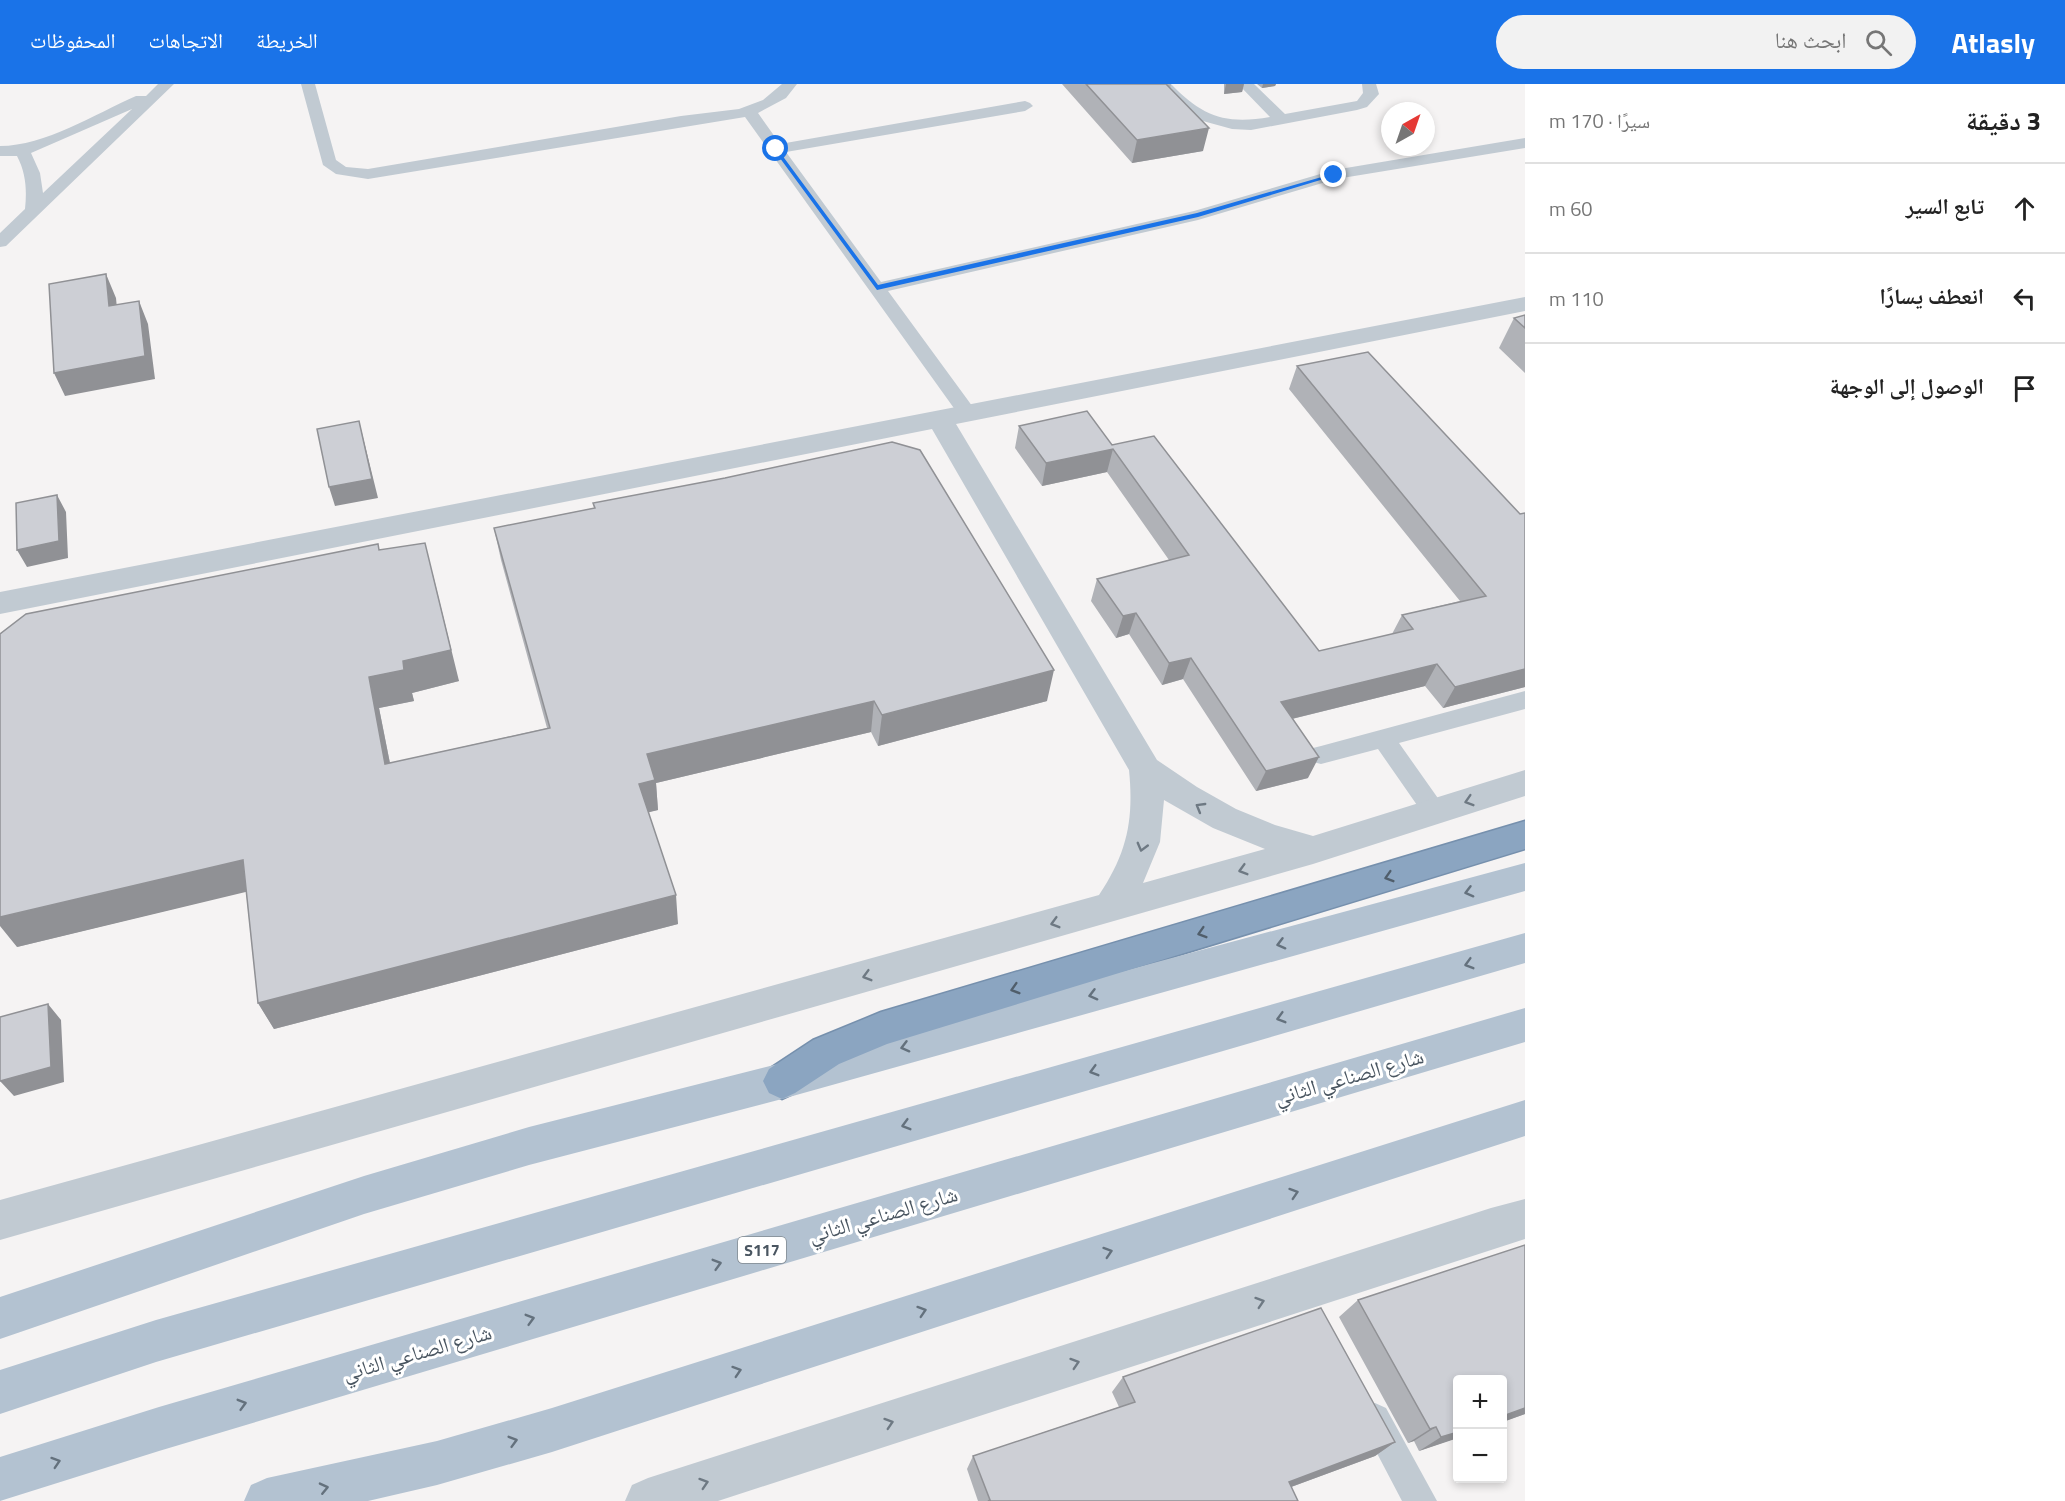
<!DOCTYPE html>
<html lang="ar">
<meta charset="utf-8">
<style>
body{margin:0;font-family:"Titillium Web","Noto Naskh Arabic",sans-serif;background:#f2f2f2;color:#222;direction:rtl}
.controls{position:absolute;right:18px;bottom:18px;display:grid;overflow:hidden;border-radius:6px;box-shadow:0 3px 9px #0003}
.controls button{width:54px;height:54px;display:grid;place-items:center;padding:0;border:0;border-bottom:2px solid #e0e0e0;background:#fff;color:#222;font:30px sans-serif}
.compass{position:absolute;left:1381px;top:18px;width:54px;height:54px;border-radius:50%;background:#fff;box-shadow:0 3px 9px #0003;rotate:40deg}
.stop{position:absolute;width:18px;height:18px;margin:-14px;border:4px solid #1a73e8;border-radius:50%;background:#fff}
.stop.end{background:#1a73e8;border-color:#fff;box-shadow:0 2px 6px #0008}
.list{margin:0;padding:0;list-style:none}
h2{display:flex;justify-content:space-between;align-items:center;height:78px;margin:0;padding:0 24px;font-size:26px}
h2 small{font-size:20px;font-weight:400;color:#767676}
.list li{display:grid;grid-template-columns:39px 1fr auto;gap:18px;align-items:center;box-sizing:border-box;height:90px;padding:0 24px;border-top:2px solid #e0e0e0}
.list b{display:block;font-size:22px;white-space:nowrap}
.list em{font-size:20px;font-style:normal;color:#767676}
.icon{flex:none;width:33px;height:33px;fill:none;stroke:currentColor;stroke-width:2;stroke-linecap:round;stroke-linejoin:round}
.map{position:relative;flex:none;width:1525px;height:1417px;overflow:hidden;direction:ltr}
header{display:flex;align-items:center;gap:36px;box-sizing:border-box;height:84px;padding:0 30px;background:#1a73e8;color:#fff}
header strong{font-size:28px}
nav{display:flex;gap:33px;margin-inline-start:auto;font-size:21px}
.search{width:420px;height:54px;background:#f2f2f2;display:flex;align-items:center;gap:15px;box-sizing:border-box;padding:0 21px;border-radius:33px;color:#767676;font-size:22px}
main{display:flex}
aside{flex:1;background:#fff}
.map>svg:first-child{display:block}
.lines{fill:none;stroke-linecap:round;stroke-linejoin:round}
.highway-casing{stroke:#7690ad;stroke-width:3}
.lane{fill:#c1cad2;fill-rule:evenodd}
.street{fill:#c1cad2;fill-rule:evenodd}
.primary{fill:#b3c2d1;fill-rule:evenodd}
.highway{fill:#8ba5c1;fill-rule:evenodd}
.wall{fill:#b0b2b7}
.shaded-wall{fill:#909195}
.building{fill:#cdcfd5;stroke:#909195;stroke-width:1.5}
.oneway{stroke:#6e7983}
.oneway2{stroke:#505e6b}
.oneway3{stroke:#64717d}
.route{fill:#1a73e8}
.labels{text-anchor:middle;stroke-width:6;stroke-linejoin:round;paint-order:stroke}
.shield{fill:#fff;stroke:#808990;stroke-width:1.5}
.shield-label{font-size:16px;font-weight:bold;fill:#4a5661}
.near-street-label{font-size:21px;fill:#4a5661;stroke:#fff}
</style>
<header>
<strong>Atlasly</strong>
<div class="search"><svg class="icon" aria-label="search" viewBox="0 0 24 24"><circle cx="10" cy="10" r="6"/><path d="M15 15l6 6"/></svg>ابحث هنا</div>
<nav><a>الخريطة</a><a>الاتجاهات</a><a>المحفوظات</a></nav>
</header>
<main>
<aside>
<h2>3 دقيقة<small>سيرًا · 170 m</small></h2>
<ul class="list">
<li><svg class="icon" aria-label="ahead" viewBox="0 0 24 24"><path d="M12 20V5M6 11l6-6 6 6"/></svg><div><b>تابع السير</b></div><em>60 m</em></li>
<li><svg class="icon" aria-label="left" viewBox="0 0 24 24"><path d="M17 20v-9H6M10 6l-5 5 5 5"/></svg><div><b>انعطف يسارًا</b></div><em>110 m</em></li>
<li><svg class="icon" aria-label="arrive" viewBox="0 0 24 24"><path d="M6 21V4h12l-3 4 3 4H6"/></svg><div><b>الوصول إلى الوجهة</b></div></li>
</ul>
</aside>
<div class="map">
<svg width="1525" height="1417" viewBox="0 0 1525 1417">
<rect width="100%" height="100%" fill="#f5f3f3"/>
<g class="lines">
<!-- highway casing -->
<g class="highway-casing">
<path id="highway" d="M1525 737V765L887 960 839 980 795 1009 782 1015 769 1009 763 997 769 985 813 956 881 928Z"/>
</g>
<!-- lane -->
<path class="lane" d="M158 0H174L6 162 0 163V149L25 125C27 106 26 89 17 72H0V62C45 62 95 30 136 12H146ZM132 25 43 109 40 89 31 69Z
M301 0H315L336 76 346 83 368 85 681 32 739 25 763 16 782 0H797L786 14 758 29 780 60 1025 17 1030 19 1033 22 1025 27 786 68 881 198 1194 127 1334 86 1525 54V64L1336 95 1198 136 888 207 978 330 975 334H961L745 33 368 95 336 90 323 81Z
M1156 0H1171C1202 32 1225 41 1270 33L1238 0H1254L1285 30 1357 17 1363 9 1362 0H1376L1379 10 1367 23 1357 26 1251 46 1232 45 1192 34 1180 26Z
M1525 607V625L1399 659 1447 727 1444 734 1435 737 1426 734 1378 665 1321 680 1313 678 1309 671 1313 664 1321 662Z
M1375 1319 1386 1324 1437 1417H1402L1359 1335 1364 1324Z"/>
<!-- street -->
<path class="street" d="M1525 213V227L956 340 1157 676 1197 703 1236 725 1275 741 1313 752 1525 686V712L1313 780 0 1156V1116L1099 811C1127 769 1134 736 1129 686L932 345 0 530V508ZM1164 716 1213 744 1265 765 1143 799 1160 758Z
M1525 1115V1155L718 1417H625L632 1401 648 1394 1491 1124Z"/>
<!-- primary -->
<path class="primary" d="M1525 779V807L782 1015 529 1081 364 1130 0 1255V1213L364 1092 529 1043 782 979Z
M1525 849V879L156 1278 0 1330V1286L156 1236Z
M1525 924V958L159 1367 0 1417V1373L159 1323Z
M1525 1016V1052L552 1368 437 1401 368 1417H244L251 1401 267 1394 437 1357 552 1324Z"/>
<!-- highway -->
<use href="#highway" class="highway"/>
</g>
<!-- wall -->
<path class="wall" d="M1062 0H1171L1170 5 1203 67 1132 79Z
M1224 0H1244L1242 8 1224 10Z
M1257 0H1276L1275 2 1262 4Z
M1525 231V289L1499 264 1514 234Z
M1297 282 1520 430 1525 429V603L1443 624 1425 602 1292 635 1308 694 1256 707 1183 595 1162 601 1129 550 1116 554 1091 517 1097 495 1169 476 1107 388 1042 402 1015 364 1019 342 1112 361 1319 567 1392 550 1402 531 1460 517 1289 305Z
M593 419 1047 617 878 662 871 648 656 699 658 726 648 728 678 840 274 945 258 919 246 807 17 863 380 466 459 597 412 609 414 617 379 624 390 679 547 644 501 476 494 444 594 424Z
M1525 1161V1330L1419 1367 1414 1357 1408 1359 1339 1233 1358 1216Z
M1123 1293 1395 1358 1375 1372 1291 1403 1298 1417H978L967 1385 973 1372 1119 1323 1112 1308Z"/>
<!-- shaded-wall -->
<path class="shaded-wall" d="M1226 0H1244L1242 8 1224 10Z
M1263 0H1276L1275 2 1262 4Z
M1209 44 1203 67 1132 79 1137 56Z
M106 190 116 214 119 246 109 222Z
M139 217 148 240 155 295 65 312 54 289Z
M359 337 378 414 335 422 329 403Z
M1113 365 1107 388 1042 402 1046 379Z
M57 411 66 428 68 474 27 483 17 466Z
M433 491 459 597 412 609 414 617 379 624 396 710 385 680 369 593 403 577Z
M1136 529 1129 550 1116 554 1123 532Z
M1191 574 1183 595 1162 601 1169 579Z
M1437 580 1425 602 1271 640 1281 618Z
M1525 585V603L1443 624 1455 603Z
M1054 586 1047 617 878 662 882 631Z
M874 617 871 648 656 699 658 726 642 730 639 700 647 670Z
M1319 673 1308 694 1256 707 1266 687Z
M243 776 258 805 17 863 0 842V833Z
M676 811 678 840 274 945 258 919Z
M48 920 61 936 64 998 14 1012 0 997Z
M1525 1324V1330L1503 1338V1332Z
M1436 1343 1414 1357 1408 1359 1430 1345Z
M1458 1348V1354L1419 1367 1441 1353Z
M1395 1358 1375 1372 1272 1410 1289 1398Z"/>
<!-- building -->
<path class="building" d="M1086 0H1166L1209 44 1137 56Z
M106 190 109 222 139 217 145 272 54 289 49 200Z
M1525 231V244L1514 234Z
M1368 268 1520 430 1525 429V585L1455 603 1437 580 1281 618 1319 673 1266 687 1191 574 1169 579 1136 529 1123 532 1097 495 1189 471 1113 365 1046 379 1019 342 1087 327 1112 361 1154 352 1319 567 1413 545 1402 531 1486 512 1297 282Z
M359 337 372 395 329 403 317 345Z
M892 358 920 366 1054 586 882 631 874 617 647 670 655 696 639 700 676 811 258 919 243 776 0 833V550L26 530 378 460 379 466 425 459 451 566 403 577 404 586 369 593 385 680 550 644 494 444 595 424 593 419 725 394Z
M57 411 59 457 17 466 16 419Z
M48 920 51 983 0 997V933Z
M1525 1161V1324L1503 1332V1296H1458V1348L1441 1353 1436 1343 1430 1345 1358 1216Z
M1321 1224 1395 1358 1289 1398 1298 1417H988L990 1416 973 1372 1135 1318 1123 1293Z"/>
<!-- one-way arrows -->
<defs><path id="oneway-chevron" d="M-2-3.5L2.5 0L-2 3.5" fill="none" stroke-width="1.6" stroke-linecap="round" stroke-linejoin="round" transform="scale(1.5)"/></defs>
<g class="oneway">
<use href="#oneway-chevron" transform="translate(1469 717) rotate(163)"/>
<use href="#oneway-chevron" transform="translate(1200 723) rotate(-150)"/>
<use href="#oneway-chevron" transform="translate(1142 763) rotate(105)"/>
<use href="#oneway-chevron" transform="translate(1243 786) rotate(164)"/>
<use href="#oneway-chevron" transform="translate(1055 839) rotate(164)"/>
<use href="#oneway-chevron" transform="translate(867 892) rotate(164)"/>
<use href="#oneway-chevron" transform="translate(1260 1218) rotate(-18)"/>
<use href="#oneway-chevron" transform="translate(1075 1279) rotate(-18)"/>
<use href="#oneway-chevron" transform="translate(889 1339) rotate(-18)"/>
<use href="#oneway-chevron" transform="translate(704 1399) rotate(-18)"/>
</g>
<g class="oneway2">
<use href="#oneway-chevron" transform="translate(1389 793) rotate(163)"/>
<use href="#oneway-chevron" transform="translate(1202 849) rotate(163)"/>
<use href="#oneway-chevron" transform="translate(1015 905) rotate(163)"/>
</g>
<g class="oneway3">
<use href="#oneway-chevron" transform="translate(1469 808) rotate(165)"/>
<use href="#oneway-chevron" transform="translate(1281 860) rotate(165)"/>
<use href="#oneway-chevron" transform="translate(1469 880) rotate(164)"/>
<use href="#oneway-chevron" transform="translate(1093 911) rotate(165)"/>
<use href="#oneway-chevron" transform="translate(1281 934) rotate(164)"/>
<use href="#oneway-chevron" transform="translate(905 963) rotate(165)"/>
<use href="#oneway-chevron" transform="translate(1094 987) rotate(164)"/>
<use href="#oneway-chevron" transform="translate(906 1041) rotate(164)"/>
<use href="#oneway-chevron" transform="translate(1294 1109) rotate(-18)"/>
<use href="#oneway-chevron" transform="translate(1108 1168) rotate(-18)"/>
<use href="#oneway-chevron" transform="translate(717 1180) rotate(-16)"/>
<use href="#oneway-chevron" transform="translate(922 1227) rotate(-18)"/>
<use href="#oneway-chevron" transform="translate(530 1235) rotate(-16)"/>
<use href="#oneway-chevron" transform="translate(737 1287) rotate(-18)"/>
<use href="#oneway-chevron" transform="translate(242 1320) rotate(-16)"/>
<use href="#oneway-chevron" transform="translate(513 1357) rotate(-16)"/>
<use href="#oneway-chevron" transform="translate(56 1378) rotate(-18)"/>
<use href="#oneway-chevron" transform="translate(324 1404) rotate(-13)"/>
</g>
<!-- route -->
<path class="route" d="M776 63 878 201 1197 129 1332 90 1337 91 1198 133 877 206 774 66Z"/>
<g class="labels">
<!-- shield labels -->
<rect class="shield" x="738" y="1153" width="48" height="26" rx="4.5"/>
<g class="shield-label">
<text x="762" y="1172">S117</text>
</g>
<!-- near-street labels -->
<g class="near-street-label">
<text transform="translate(1349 993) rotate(-16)" y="7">شارع الصناعي الثاني</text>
<text transform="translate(883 1131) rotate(-16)" y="7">شارع الصناعي الثاني</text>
<text transform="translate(417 1269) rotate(-16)" y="7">شارع الصناعي الثاني</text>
</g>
</g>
</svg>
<div class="controls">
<button>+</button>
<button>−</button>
</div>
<svg class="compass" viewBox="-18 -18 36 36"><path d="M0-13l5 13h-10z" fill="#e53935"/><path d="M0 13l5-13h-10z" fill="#767676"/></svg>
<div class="stop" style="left:776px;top:65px"></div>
<div class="stop end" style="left:1334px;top:91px"></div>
</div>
</main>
